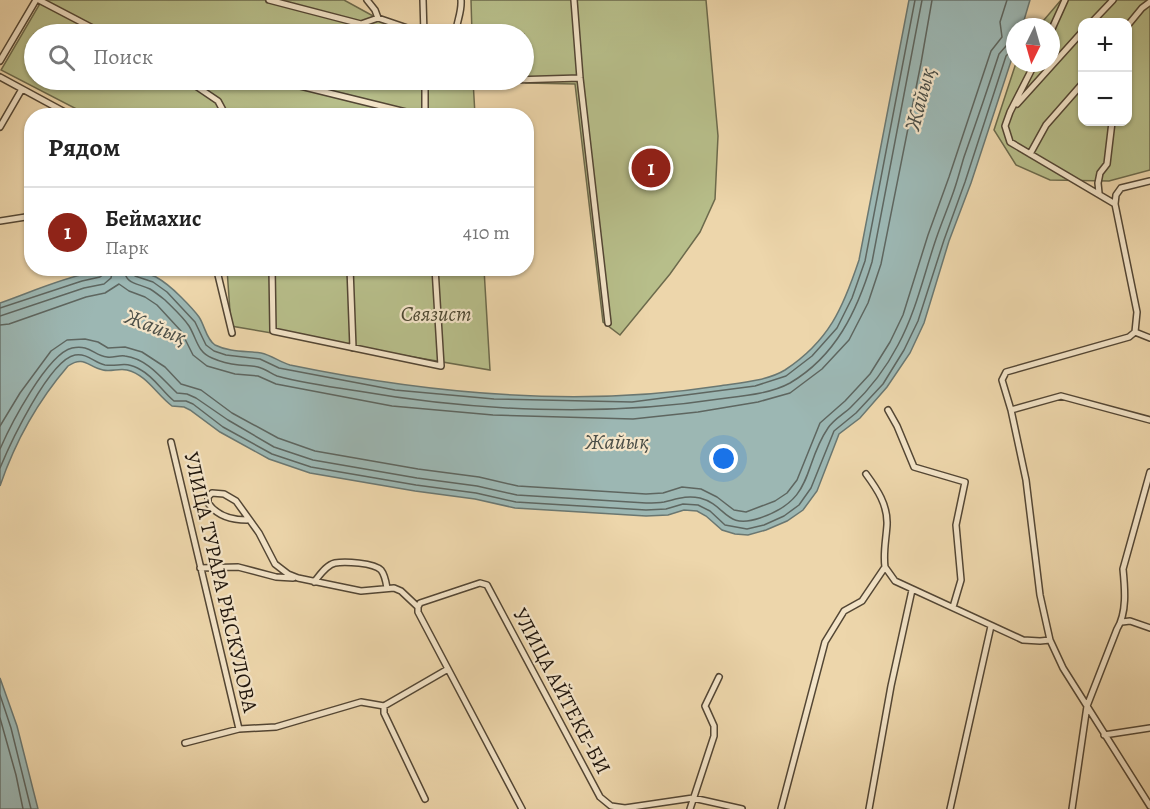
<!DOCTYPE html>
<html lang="ru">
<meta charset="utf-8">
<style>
body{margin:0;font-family:Alegreya,serif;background:#f2f2f2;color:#222}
.controls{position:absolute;right:18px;top:18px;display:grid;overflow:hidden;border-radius:12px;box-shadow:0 2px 4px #0004}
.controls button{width:54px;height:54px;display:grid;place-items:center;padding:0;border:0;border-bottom:2px solid #e0e0e0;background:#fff;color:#222;font:30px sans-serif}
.compass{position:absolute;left:1006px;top:18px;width:54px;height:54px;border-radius:50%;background:#fff;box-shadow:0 2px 4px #0004;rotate:185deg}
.you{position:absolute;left:724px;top:459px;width:21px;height:21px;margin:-15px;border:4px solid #fff;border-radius:50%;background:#1a73e8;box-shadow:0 0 0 9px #1a73e833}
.badge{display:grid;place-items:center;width:39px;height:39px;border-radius:50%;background:#8f2418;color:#fff;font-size:20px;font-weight:700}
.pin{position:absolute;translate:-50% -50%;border:3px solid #fff;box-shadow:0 2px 6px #0006}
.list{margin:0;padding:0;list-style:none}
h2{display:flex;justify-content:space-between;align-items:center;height:78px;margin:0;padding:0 24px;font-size:26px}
h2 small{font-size:20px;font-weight:400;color:#767676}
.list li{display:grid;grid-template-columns:39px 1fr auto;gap:18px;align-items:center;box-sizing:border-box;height:90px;padding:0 24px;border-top:2px solid #e0e0e0}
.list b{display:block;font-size:22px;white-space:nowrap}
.list p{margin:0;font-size:20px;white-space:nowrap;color:#767676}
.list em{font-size:20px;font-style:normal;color:#767676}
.icon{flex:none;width:33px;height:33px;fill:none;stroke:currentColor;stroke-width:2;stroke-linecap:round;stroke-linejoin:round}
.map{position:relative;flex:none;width:1150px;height:809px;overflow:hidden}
.search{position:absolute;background:#fff;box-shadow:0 2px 4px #0004;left:24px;top:24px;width:510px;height:66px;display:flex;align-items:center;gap:15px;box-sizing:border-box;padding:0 21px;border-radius:33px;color:#767676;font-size:22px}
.panel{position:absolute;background:#fff;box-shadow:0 2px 4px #0004;left:24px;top:108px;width:510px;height:168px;border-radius:24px}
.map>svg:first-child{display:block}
.green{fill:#b7be8a;stroke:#6c6a4c;stroke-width:1.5;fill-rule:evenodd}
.water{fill:#9cb7b3;stroke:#6a7771;stroke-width:1.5}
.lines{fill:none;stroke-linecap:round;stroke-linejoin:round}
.shore{stroke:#5e6660;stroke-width:1.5}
.minor-casing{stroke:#534634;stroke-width:8}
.minor{stroke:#f3e4c8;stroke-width:5}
.labels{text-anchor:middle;stroke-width:4.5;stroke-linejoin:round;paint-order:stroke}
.park-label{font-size:21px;font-style:italic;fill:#4d4832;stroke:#f3e4c8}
.street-label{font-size:21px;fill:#20160d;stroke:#f3e4c8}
.water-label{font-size:22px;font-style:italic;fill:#4b4e47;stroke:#f3e4c8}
</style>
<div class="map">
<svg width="1150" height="809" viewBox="0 0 1150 809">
<rect width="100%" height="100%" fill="#edd6ab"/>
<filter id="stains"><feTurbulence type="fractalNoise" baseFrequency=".00333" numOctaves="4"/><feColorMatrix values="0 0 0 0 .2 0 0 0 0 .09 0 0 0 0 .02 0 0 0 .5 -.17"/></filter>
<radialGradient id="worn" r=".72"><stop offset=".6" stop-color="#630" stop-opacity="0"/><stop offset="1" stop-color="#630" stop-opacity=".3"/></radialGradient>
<!-- green -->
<path class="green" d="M42 0H344L406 34H34V80H473L475 115H88L1 70Z
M471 0H706L718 136 715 199 700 232 670 274 620 335 603 322 575 84 526 83 520 80H524V34H472Z
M1061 0H1150V170L1109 181 1050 180 1016 165 994 130 1016 63H1051V27H1038ZM1082 22H1128V122H1082Z
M227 269H484L490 370 231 326Z"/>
<!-- water -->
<path class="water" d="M909 0H1030L1022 27H1015V49L971 183 949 241 924 323 910 353 887 387 860 418 839 434 817 491 803 510 787 521 766 530 748 535 735 534 722 530 706 516 697 511 684 510 668 515 646 516 515 508 475 499 415 491 310 473 269 459 220 432 190 410 184 407 172 406C156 394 147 375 127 370 119 368 111 372 103 370 88 367 84 355 68 366 37 402 15 442 0 486V303C44 288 110 254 156 277 165 282 173 289 181 297 187 303 194 310 199 317 205 326 206 339 215 345 229 352 245 351 261 353 271 355 280 362 290 365 430 394 577 408 719 386 739 383 767 381 785 370 829 341 843 308 859 260Z
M0 678 17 726 38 809H0Z"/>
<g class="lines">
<!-- shore -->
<path class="shore" d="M124 268C125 285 138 283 150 289 155 292 160 296 165 300 173 308 183 317 189 326 197 339 197 352 212 358 221 362 230 364 239 365 246 366 254 365 261 368 267 370 272 374 277 376 303 383 331 387 358 391 473 411 603 417 719 399 742 396 770 394 790 383 836 356 857 311 872 262L922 0
M132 268 135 276 153 282 167 292 195 322 206 345 214 351 226 355 260 359 279 368 395 390 494 399 632 402 755 386 786 376 812 356 837 328 852 298 865 261 915 0
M0 308 82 281 100 277 104 274 105 268
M0 316 84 288 104 284 111 278 113 268
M0 325 9 324 86 297 105 293 119 284 129 291 145 297 157 305 181 331 193 355 207 366 235 374 258 376 276 384 392 406 493 415 633 419 698 412 758 402 790 393 822 369 849 340 868 303 881 264 921 63 932 0
M0 426 20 393 51 351 67 340 85 339 98 342 108 348 125 347 142 352 165 367 181 384 201 390 232 413 278 438 315 451 418 469 479 477 518 486 646 494 663 493 682 487 701 489 717 497 734 510 746 512 775 501 787 493 797 480 820 423 845 401 870 374 890 342 903 315 928 235 949 177 991 51 1002 37 1000 22 1007 0
M0 449C10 426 47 354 72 348 90 344 94 356 107 357 113 358 119 355 125 356 148 359 162 379 177 393L187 394 196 398 228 420 274 447 313 460 417 478 477 486 517 495 646 503C652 503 658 503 664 502 677 499 686 495 700 498 727 505 724 530 760 518 816 499 802 466 828 428 834 419 844 414 851 407 870 389 886 368 898 345 916 312 924 274 936 239 941 224 947 210 952 196 957 183 960 170 964 157 976 123 988 88 999 54L1006 46 1015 44
M0 468C10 444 49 360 75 355 88 353 94 363 105 365 120 367 124 360 141 370 154 377 162 391 174 401H186L193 404 223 427 272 454 311 467 416 485 476 493 516 502 646 510 666 509 683 504 698 505 710 511 725 525 747 529 764 525 784 516 799 505 811 488 834 431 856 413 883 384 904 350 918 321 944 240 965 182 1006 56 1010 52H1015
M0 695 11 728 31 809
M0 718 16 775 23 809"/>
<!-- minor casing -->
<g class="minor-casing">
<path id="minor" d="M39 0 104 34
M269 0 361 24 378 18 425 34
M367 0 375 10 378 18
M423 0 424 34
M574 0 580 78 608 323
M1092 22 1113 0
M1128 25 1142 8 1150 2
M1051 31 1065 0
M456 34C456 22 462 13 461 0
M0 61 36 0
M1035 63 1010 112 1005 126 1010 142 1115 204 1137 312 1135 332
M0 77 72 116
M187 80 218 101 226 116
M276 80 422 116
M425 80V116
M513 80 580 78
M1017 104 1082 32
M0 127 22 89
M1030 154 1046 125 1082 84
M1099 193 1098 183 1100 173 1107 164 1112 122
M1115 204 1116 195 1121 188 1150 181
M0 221 32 216
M215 268 218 275 232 333
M272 268 273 331 441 366 435 268
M350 268 353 348
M1135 332 1129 337 1006 372 1002 380 1011 410 1026 480 1040 595 1050 640 1063 668 1150 806
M1135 332 1150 338
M888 410 897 426 914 467 965 482 956 525 961 580 953 607
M1011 410 1061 396 1150 420
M171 442 239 729
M247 520C231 520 217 516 208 503V497L212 493 224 494 236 501 259 533 275 564 288 574 298 578 361 591 394 588 401 591 418 607
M885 567 895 581 1023 640 1040 641 1050 640
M200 568 238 567 276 577 293 578
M314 582C320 575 326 565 335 563 345 561 374 563 381 570 385 575 386 582 387 588
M1122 622 1130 621 1150 628
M384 706V713L425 799
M1104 735 1150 728
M185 743 239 729 276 727 361 702 384 706 448 669
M522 809 418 612V607L420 603 480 583 487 585 600 797 611 806 625 808 693 798 742 809
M690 809 714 736V726L705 706 719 677
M781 809 825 642 844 611 862 601 885 567C883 553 886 540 887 525 888 505 877 489 866 474
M869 809 891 686 912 590
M950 809 991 626
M1072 809 1087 706 1117 629C1127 613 1125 589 1123 569L1150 472"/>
</g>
<!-- minor -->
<use href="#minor" class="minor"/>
</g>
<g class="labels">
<!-- park labels -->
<g class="park-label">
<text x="436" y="321">Связист</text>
</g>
<!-- street labels -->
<g class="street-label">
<text transform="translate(221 582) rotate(77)" y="7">УЛИЦА ТУРАРА РЫСКУЛОВА</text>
<text transform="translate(562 691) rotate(62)" y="7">УЛИЦА АЙТЕКЕ-БИ</text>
</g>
<!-- water labels -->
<g class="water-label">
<text transform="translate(919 99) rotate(-75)" y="8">Жайық</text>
<text transform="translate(156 326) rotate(21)" y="8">Жайық</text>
<text x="617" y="449">Жайық</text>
</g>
</g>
<rect width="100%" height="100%" filter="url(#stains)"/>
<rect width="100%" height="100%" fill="url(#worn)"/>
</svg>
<div class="controls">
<button>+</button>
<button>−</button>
</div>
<svg class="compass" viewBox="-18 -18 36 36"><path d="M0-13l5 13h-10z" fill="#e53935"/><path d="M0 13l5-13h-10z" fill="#767676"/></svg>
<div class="you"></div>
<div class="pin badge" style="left:651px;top:168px">1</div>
<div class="search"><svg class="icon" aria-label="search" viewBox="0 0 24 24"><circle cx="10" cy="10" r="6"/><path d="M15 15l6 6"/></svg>Поиск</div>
<section class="panel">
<h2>Рядом<small></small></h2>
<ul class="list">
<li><span class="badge">1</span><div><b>Беймахис</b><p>Парк</p></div><em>410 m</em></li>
</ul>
</section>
</div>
